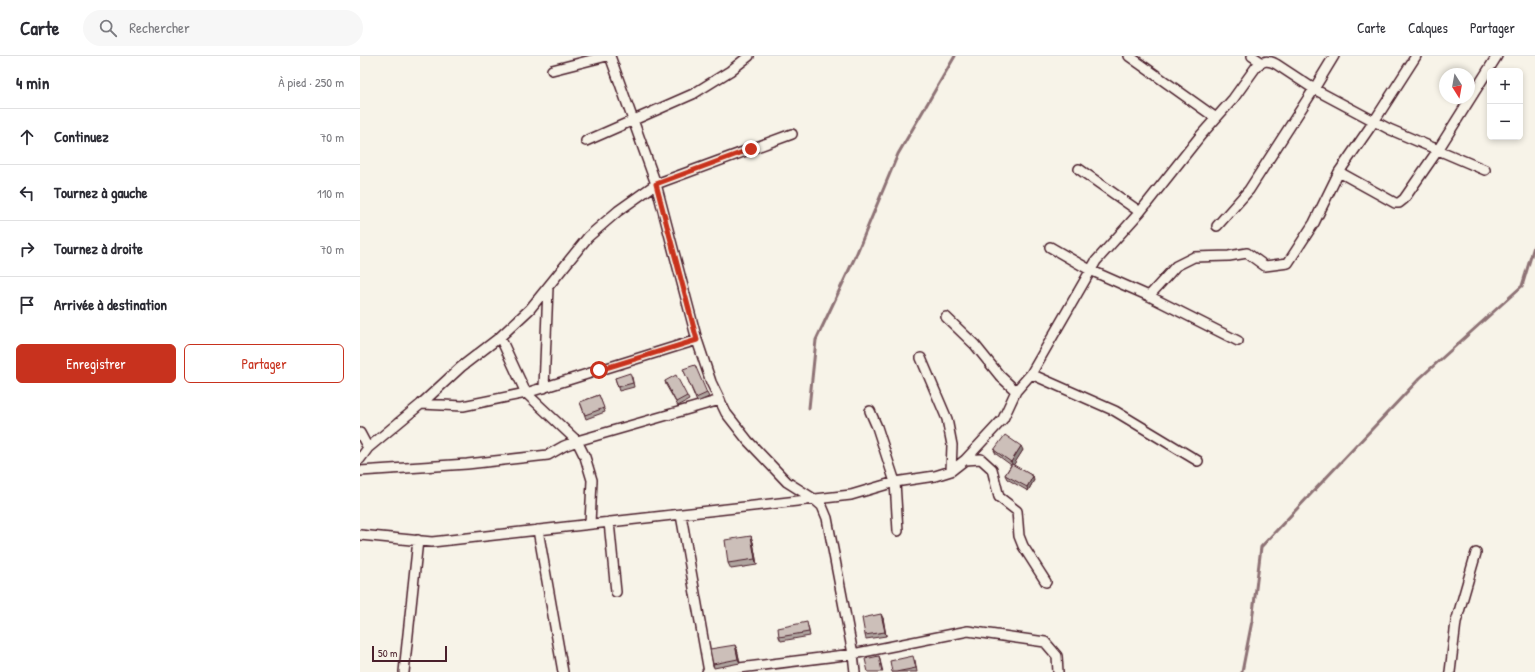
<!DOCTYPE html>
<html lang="fr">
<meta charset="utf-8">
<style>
body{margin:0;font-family:"Patrick Hand",sans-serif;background:#f7f7f7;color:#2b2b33}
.controls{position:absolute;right:12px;top:12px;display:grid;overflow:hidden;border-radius:6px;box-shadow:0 2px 6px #0003}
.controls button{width:36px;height:36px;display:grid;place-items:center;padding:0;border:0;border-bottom:1px solid #e1e1e2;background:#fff;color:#2b2b33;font:20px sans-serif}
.compass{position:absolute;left:1079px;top:12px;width:36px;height:36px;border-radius:50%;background:#fff;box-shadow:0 2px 6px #0003;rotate:169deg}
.scale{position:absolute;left:12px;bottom:10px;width:75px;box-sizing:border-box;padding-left:4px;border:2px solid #4a1f2b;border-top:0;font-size:11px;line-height:14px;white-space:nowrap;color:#4a1f2b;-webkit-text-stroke:3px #f7f3e8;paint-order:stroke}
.stop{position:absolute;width:12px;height:12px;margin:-9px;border:3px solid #c8321e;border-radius:50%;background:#fff}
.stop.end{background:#c8321e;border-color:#fff;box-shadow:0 1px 4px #0008}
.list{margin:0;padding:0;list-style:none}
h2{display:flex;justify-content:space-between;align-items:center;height:52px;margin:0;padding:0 16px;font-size:17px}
h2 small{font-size:13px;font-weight:400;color:#7c7c81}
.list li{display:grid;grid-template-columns:26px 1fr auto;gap:12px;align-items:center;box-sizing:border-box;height:56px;padding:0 16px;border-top:1px solid #e1e1e2}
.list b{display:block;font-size:15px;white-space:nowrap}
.list em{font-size:13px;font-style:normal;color:#7c7c81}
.actions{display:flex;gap:8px;padding:12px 16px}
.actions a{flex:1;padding:9px 0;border:1px solid #c8321e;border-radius:6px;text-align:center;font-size:14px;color:#c8321e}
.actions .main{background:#c8321e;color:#fff}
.icon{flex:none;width:22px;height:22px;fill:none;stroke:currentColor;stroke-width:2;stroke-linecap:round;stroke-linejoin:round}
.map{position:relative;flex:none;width:1175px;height:616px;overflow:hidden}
header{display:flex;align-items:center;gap:24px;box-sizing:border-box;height:56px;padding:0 20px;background:#fff;border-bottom:1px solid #e1e1e2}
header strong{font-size:19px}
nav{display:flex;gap:22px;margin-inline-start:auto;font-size:14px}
.search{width:280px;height:36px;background:#f7f7f7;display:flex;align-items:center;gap:10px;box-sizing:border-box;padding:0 14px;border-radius:22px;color:#7c7c81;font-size:15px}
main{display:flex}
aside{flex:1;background:#fff}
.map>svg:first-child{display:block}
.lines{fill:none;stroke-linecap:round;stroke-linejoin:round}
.stream{stroke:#8e7275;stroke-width:3}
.street-casing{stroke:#4a1f2b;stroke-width:12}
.street{stroke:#f7f3e8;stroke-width:9}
.wall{fill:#afa49f;stroke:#4a1f2b}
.shaded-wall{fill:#8f8682;stroke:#4a1f2b}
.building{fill:#ccbfb9;stroke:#4a1f2b}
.route{stroke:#c8321e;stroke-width:5}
</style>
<header>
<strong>Carte</strong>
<div class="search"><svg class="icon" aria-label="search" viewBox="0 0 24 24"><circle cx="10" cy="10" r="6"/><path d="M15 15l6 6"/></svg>Rechercher</div>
<nav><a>Carte</a><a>Calques</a><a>Partager</a></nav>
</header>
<main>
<aside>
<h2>4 min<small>À pied · 250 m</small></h2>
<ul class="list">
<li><svg class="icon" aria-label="ahead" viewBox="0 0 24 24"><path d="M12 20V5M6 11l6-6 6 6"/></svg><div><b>Continuez</b></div><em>70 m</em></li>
<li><svg class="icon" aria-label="left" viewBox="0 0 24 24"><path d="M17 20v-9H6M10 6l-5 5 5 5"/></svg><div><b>Tournez à gauche</b></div><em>110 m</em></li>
<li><svg class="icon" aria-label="right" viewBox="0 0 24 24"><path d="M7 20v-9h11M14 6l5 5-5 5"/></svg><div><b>Tournez à droite</b></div><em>70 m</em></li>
<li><svg class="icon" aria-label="arrive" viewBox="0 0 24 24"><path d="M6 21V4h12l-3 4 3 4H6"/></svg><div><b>Arrivée à destination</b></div></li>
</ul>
<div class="actions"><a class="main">Enregistrer</a><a>Partager</a></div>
</aside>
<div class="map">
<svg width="1175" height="616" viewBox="0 0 1175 616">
<rect width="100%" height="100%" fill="#f7f3e8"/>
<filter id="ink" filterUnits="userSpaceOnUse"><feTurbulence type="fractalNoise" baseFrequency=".025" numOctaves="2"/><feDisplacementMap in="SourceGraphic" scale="8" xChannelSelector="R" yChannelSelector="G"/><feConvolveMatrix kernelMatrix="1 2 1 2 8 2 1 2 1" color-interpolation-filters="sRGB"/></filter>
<g filter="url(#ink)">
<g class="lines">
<!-- stream -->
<path class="stream" d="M449 352 456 284 496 199 538 98 595 0
M882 616 892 565 901 491 1060 322 1162 230 1175 187"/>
<!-- street casing -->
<g class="street-casing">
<path id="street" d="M250 0 296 128 337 284 351 326 366 357 388 385 427 426 454 443 462 450 467 462 493 598 495 616
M769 0 856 62
M892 0 901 6
M192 14 247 0
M226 85 333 38 370 15 389 0
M719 113 780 156
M979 116 1035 147H1039L1044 143 1078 94 1137 0
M857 170 889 134 954 33 974 0
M690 191 730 214 789 240 878 285
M789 240 816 210 834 201 869 200 887 197 905 210 928 207 954 167 979 116 1015 64 1056 0
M586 261 615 289 640 320 656 335
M140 281 166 337 217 385 225 401 232 424 230 468
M561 302 587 363 592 389 591 415
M671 318 755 355 838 405
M184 332 188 231
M61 348 103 350 166 337 337 284
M510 355 517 371 535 426 538 475
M0 377 8 392
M0 403 8 392 61 348 101 311 140 281 170 253 228 181 258 155 296 128 432 78
M605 404 621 403 632 413 639 441 657 455 659 480 663 490 686 526
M0 415 107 408 188 399 204 390 217 385 360 344
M321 459 349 616
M249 466 256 536
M178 474 203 616
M0 479 72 486 491 439 535 426 575 420 591 415 605 404 643 363 656 335 671 318 736 205 780 156 841 79 873 43 896 11C903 4 908 4 916 8L954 33 1029 73 1125 114
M44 616 58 484
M347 616 493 598 608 575 685 586 697 600 698 616
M1090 616 1096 566 1116 497"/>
</g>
<!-- street -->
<use href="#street" class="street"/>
</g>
<!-- wall -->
<path class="wall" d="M325 317 347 337 349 341 337 346Z
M272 321 274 331 259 335 255 322Z
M305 325 327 340 329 344 318 350 306 329Z
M239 339 245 356 226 363 220 346Z
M634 394H663L653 409 673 420 674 424 668 435 647 423 645 419 651 409 636 398Z
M393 486 397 509 371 513 368 507Z
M523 562 526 580 506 583 505 579Z
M448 570 450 580 421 585 419 581Z
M377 593 380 607 354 612 353 608Z
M555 604 557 616H532Z"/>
<!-- shaded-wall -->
<path class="shaded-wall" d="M661 390 663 394 653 410 651 406Z
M673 420 674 424 668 435 667 431Z
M391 480 393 486 397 509 395 503Z
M521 558 523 562 526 580 525 576Z
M375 589 377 593 380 607 378 603Z
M519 600 523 616H522Z"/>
<!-- building -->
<path class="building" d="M335 309 347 337 336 342 323 313Z
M270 317 273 327 258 331 255 322Z
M316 319 327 340 316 346 305 325Z
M239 339 244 352 225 359 220 346Z
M645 379 661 390 651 406 634 394Z
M652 408 673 420 667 431 645 419Z
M391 480 395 503 368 507 365 484Z
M521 558 525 576 505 579 502 562Z
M447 566 449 576 419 581 418 572Z
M375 589 378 603 353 608 350 593Z
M519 600 522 616H508L505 603Z
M553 600 556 612 536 616H532L530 605Z"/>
</g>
<g class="lines" filter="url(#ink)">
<!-- route -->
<path class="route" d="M239 314 337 284 296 128 391 93"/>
</g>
</svg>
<div class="controls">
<button>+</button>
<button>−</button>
</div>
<svg class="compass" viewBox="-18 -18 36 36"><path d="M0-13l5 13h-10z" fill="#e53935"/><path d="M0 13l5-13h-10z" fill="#7c7c81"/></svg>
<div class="scale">50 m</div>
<div class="stop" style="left:239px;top:314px"></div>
<div class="stop end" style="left:391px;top:93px"></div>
</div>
</main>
